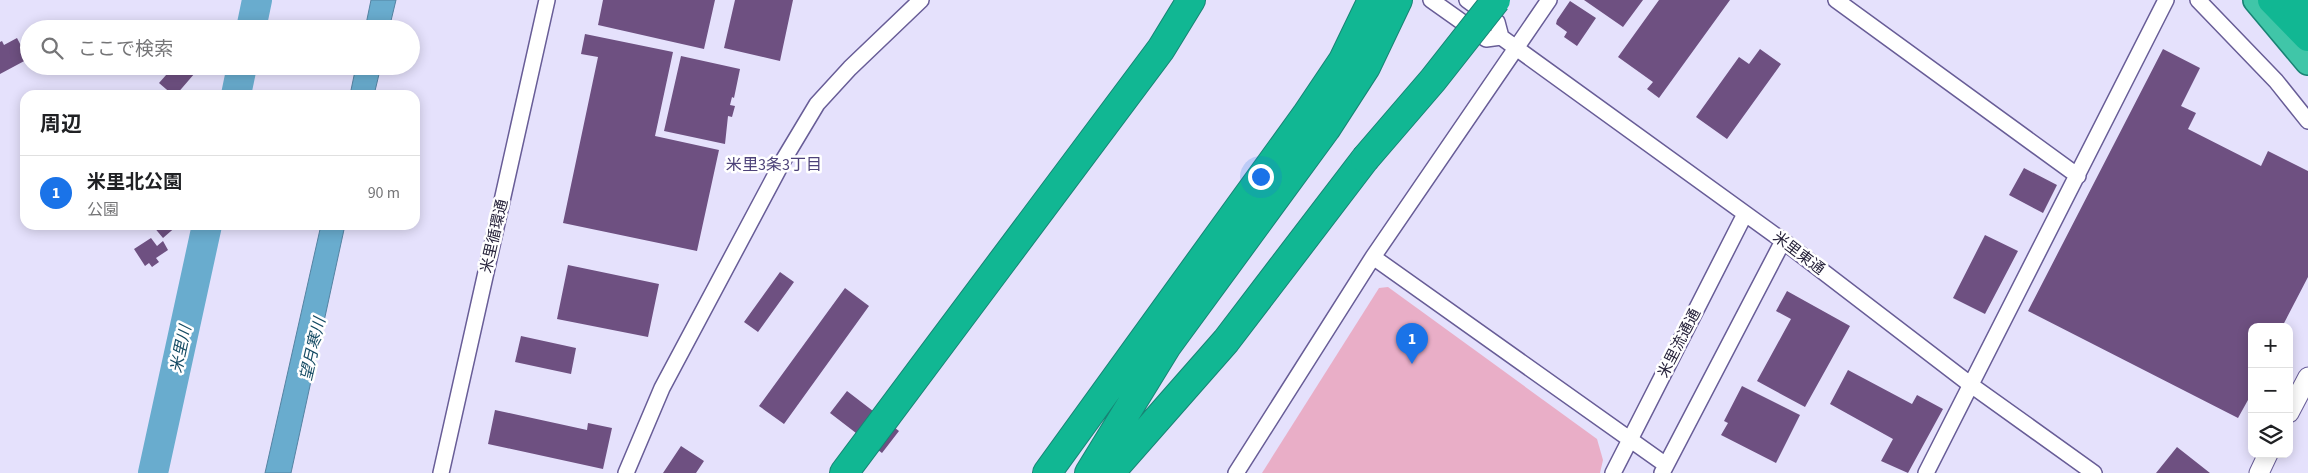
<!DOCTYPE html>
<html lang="ja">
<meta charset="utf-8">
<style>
body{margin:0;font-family:"Source Sans 3","Noto Sans JP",sans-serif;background:#f2f2f2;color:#202124}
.controls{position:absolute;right:15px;bottom:15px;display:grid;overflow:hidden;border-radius:10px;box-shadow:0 2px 12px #0003}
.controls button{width:45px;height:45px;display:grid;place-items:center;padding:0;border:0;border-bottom:1px solid #e0e0e0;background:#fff;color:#202124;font:25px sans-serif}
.you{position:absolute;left:1260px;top:176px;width:18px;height:18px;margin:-12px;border:4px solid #fff;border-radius:50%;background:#1a73e8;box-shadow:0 0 0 8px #1a73e833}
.badge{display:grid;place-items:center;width:32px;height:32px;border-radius:50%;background:#1a73e8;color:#fff;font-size:16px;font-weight:700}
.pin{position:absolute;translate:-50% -41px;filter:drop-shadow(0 1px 2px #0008)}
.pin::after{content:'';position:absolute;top:26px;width:18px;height:15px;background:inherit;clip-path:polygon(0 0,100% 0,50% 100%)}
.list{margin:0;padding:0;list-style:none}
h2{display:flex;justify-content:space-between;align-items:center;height:65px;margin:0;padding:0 20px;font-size:21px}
h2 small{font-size:16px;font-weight:400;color:#757577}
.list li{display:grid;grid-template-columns:32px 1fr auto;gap:15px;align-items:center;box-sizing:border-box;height:75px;padding:0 20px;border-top:1px solid #e0e0e0}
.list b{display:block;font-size:19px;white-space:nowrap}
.list p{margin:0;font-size:16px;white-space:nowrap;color:#757577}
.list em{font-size:16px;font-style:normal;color:#757577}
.icon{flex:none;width:28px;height:28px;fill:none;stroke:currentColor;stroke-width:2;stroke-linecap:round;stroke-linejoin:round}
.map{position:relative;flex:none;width:2308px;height:473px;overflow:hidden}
.search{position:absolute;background:#fff;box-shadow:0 2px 12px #0003;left:20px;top:20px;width:400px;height:55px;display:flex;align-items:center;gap:12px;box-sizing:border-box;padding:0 18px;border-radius:28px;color:#757577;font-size:19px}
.panel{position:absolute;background:#fff;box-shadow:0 2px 12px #0003;left:20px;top:90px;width:400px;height:140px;border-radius:15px}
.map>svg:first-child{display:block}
.park{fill:#e9aec7}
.water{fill:#69acce;stroke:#5583a2}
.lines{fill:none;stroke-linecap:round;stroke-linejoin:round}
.river{stroke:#69acce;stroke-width:30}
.building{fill:#6e5081}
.minor-casing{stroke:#685d97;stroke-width:18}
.tertiary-casing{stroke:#685d97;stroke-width:21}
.trunk-casing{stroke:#188374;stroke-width:28}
.motorway-casing{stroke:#188374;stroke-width:30}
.minor{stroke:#fff;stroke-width:15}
.tertiary{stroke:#fff;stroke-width:19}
.trunk{stroke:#40c6a8;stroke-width:25}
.motorway{stroke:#11b793;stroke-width:28}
.motorway-bridge-casing{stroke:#188374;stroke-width:30;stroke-linecap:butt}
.motorway-bridge{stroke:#11b793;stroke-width:28}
.labels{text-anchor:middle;stroke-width:5;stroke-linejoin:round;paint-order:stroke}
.street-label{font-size:15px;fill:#26223a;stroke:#fff}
.neighbourhood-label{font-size:16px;fill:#4d4279;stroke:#fff}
.water-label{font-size:16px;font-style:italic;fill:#164c64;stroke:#fff}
</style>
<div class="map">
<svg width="2308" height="473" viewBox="0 0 2308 473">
<rect width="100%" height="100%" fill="#e5e1fc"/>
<!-- park -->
<path class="park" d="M1388 287 1597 439 1603 460 1600 473H1262L1379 288Z"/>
<!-- water -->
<path class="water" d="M371 0H396L389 29H365Z
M356 66H381L374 95H350Z
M321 225H345L291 473H265Z"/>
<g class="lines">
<!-- river -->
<path class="river" d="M251 29 257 0
M236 95 242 66
M153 473 207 225"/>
</g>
<!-- building -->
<path class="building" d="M603 0H715L704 49 598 25Z
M735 0H793L780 61 724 48Z
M1584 0H1643L1623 27Z
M1659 0H1730L1659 98 1647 89 1653 82 1618 57Z
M1570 1 1596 18 1577 46 1564 37 1567 32 1556 24 1557 20Z
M585 34 673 52 655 136 719 150 697 251 563 223 598 57 581 54Z
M17 38 28 59 0 74V42L2 41 4 45Z
M1760 49 1781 64 1727 139 1696 117 1739 57 1749 64Z
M2163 49 2200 68 2181 106 2196 113 2188 129 2261 166 2268 151 2308 171V277L2282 327H2252V402L2248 400 2238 418 2028 311Z
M681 56 740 69 734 98 732 97 730 105 735 106 732 117 728 116 725 144 664 131Z
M174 66H201L176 95H173L159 83Z
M2024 168 2057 185 2043 213 2009 195Z
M154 225H178L163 238 153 226Z
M1985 235 2018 251 1985 314 1953 298Z
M151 238 157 246 163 241 168 250 156 258 159 262 152 267 149 263 145 266 134 249Z
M568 265 659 284 648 337 557 319Z
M780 272 794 282 758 332 744 322Z
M845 288 869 306 784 424 759 406Z
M1787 291 1850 326 1805 407 1757 381 1791 319 1776 311Z
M521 336 576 348 571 374 515 362Z
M1848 370 1912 404 1917 395 1943 409 1908 473 1881 461 1893 439 1830 404Z
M1742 386 1800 415 1776 463 1721 435 1728 423 1724 421Z
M847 391 899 431 882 453 830 413Z
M495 410 587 430 588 423 612 428 603 469 488 444Z
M681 446 704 461 696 473H663Z
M2177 447 2210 473H2156Z"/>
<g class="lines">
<!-- minor casing -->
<g class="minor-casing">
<path id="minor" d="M1431 0 1486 39 1501 37
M1467 0 1497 22 1501 37 1783 241 1971 385 2094 473
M1836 0 2078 176
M2198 0 2276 81 2308 121
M1373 257 1666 465
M441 473 547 0
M626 473 662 388 784 159 817 104 850 68 921 0
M1236 473 1373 257 1549 0
M1613 473 1745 214
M1662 473 1783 241
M1926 473 2166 0"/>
</g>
<!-- tertiary casing -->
<g class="tertiary-casing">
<path id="tertiary" d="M2289 413 2308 377
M2259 473 2268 454"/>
</g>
<!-- trunk casing -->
<g class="trunk-casing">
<path id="trunk" d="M2256 0 2308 62"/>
</g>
<!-- motorway casing -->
<g class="motorway-casing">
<path id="motorway" d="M2272 0 2308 37
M2299 0 2308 10
M844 473 1161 49 1191 0
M1047 473 1306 115 1343 60 1372 0
M1089 473 1167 346 1326 129 1366 67 1398 0
M1110 473 1226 341 1365 159"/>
</g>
<!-- minor -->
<use href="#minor" class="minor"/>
<!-- tertiary -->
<use href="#tertiary" class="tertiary"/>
<!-- trunk -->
<use href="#trunk" class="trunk"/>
<!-- motorway -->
<use href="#motorway" class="motorway"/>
<!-- motorway-bridge casing -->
<g class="motorway-bridge-casing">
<path id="motorway-bridge" d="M1365 159 1433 80 1496 0"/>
</g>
<!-- motorway-bridge -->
<use href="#motorway-bridge" class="motorway-bridge"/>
</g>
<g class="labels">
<!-- street labels -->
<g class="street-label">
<text transform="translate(494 236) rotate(-77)" y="5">米里循環通</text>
<text transform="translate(1799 253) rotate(37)" y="5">米里東通</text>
<text transform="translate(1679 343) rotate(-63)" y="5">米里流通通</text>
</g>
<!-- neighbourhood labels -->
<g class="neighbourhood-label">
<text x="774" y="170">米里3条3丁目</text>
</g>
<!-- water labels -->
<g class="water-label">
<text transform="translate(180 349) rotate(-78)" y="6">米里川</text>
<text transform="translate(312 349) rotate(-77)" y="6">望月寒川</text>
</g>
</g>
</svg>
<div class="controls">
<button>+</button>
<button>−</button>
<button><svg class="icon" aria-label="layers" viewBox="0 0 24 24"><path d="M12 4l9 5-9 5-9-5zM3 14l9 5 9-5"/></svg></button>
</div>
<div class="you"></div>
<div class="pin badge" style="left:1412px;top:364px">1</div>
<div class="search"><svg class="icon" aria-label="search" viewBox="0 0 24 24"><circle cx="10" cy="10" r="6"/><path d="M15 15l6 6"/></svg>ここで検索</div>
<section class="panel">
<h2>周辺<small></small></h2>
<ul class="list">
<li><span class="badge">1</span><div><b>米里北公園</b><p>公園</p></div><em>90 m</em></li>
</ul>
</section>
</div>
